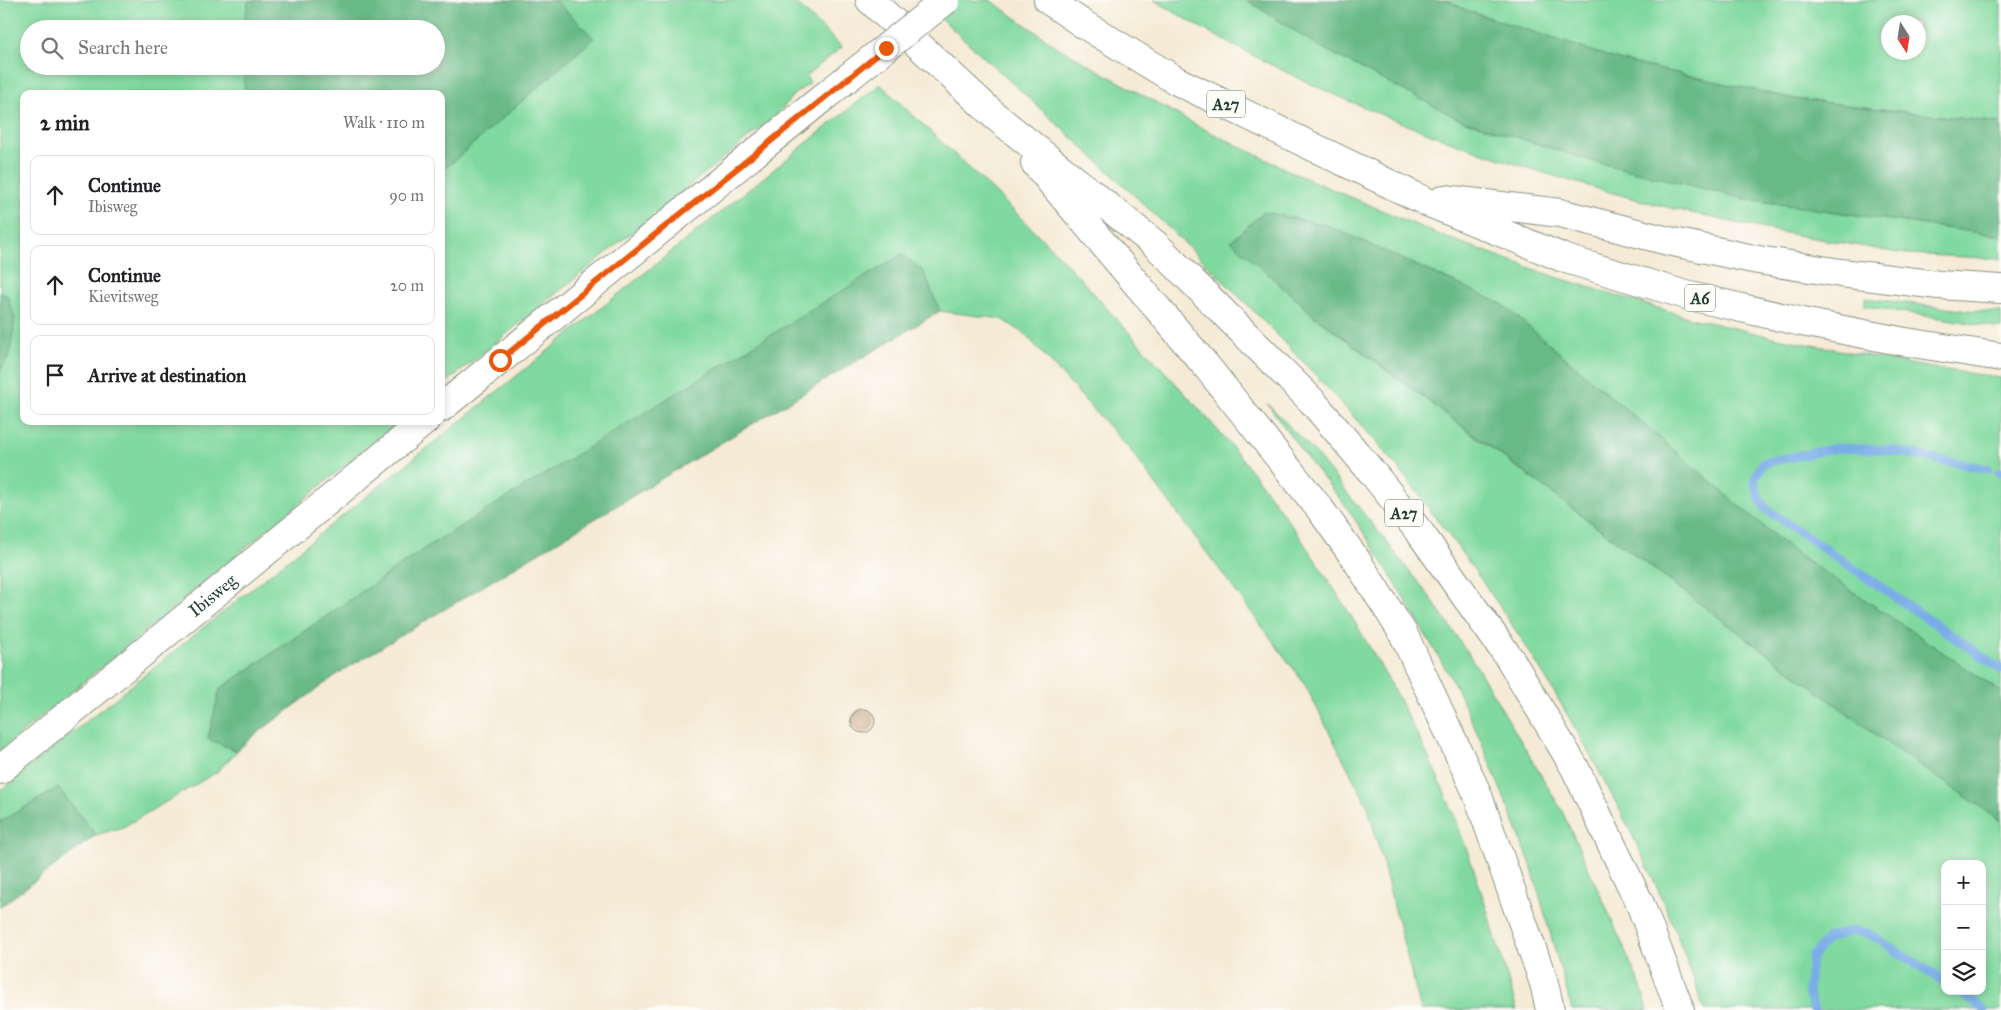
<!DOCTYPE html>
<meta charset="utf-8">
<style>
body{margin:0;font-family:"IM FELL Great Primer",serif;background:#f6f6f6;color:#202124}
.controls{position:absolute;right:15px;bottom:15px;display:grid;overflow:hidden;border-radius:10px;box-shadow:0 2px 8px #0003}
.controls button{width:45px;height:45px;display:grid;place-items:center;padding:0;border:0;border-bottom:1px solid #e0e0e0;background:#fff;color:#202124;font:25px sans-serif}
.compass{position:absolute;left:1881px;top:15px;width:45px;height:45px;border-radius:50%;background:#fff;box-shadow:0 2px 8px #0003;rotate:168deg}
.stop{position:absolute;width:15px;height:15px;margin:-11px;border:4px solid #ea580c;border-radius:50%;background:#fff}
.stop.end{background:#ea580c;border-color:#fff;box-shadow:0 1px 5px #0008}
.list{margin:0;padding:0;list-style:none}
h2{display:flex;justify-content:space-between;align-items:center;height:65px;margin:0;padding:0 20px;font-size:21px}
h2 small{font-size:16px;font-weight:400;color:#757577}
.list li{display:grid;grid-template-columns:32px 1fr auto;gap:15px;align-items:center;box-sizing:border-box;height:80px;margin:0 10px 10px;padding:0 10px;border:1px solid #e0e0e0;border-radius:10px}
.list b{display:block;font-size:19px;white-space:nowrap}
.list p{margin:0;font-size:16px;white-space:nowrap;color:#757577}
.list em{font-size:16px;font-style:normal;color:#757577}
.icon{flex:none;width:28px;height:28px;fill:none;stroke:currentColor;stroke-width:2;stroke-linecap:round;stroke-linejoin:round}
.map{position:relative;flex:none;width:2001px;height:1010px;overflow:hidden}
.search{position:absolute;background:#fff;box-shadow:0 2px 8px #0003;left:20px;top:20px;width:425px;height:55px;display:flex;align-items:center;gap:12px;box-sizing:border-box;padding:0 18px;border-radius:28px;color:#757577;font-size:19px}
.panel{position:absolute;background:#fff;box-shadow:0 2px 8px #0003;left:20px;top:90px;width:425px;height:335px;border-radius:10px}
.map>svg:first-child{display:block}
.green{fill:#80d99f;stroke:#508b6a;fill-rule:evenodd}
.forest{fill:#68b986;stroke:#447b5d}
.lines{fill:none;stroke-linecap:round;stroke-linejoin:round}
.stream{stroke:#7aade7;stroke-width:9}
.building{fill:#c6a37f}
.minor-casing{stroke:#8a9484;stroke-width:30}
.highway-casing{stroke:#8a9484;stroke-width:30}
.minor{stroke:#fff;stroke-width:28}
.highway{stroke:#fff;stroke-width:28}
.minor-bridge-casing{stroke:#8a9484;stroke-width:30;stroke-linecap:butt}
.minor-bridge{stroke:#fff;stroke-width:28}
.route{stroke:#ea580c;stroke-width:6}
.labels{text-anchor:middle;stroke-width:4;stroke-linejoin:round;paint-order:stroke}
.shield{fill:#fdfcf7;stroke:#62766e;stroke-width:1}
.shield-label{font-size:16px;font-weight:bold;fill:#1f3d34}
.street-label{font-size:18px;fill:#1f3d34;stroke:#fdfcf7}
</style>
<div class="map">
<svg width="2001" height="1010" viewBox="0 0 2001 1010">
<rect width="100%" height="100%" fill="#fdfcf7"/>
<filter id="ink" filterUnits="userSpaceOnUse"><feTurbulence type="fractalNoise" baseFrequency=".02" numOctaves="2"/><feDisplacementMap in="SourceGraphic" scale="10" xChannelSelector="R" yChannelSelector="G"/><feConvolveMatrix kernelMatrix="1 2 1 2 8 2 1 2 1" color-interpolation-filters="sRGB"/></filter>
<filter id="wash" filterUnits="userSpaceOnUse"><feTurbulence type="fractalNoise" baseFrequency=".0096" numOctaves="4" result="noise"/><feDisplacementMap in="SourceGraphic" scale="20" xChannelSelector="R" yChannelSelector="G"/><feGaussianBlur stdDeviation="1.12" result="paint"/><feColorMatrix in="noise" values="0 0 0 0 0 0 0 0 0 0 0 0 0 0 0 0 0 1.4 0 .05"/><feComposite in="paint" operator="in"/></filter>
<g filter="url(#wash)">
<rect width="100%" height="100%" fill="#f5ead5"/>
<!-- green -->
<path class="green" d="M0 0H249L242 29H29V66H243L245 94H24V421H399L0 751V371L10 354 7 295 0 294Z
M555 0H793L842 47 806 76 810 83 793 95 779 113 441 387V172L594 38Z
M921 0H990L1059 48 1196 125 1294 173 1440 235 1556 277 1691 318 1772 337 1926 367 2001 378V692L1789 548 1502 304 1326 225 1264 212 1232 240 1315 317 1886 742 2001 821V1010H1704C1670 903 1618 801 1561 704 1524 640 1483 580 1438 521 1424 502 1410 482 1395 464 1251 295 1084 149 921 0ZM1945 864H1982V991H1945Z
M1154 0H1247L1320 47 1459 119 1592 161 1746 199 2001 236V259C1970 257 1938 256 1907 254 1888 252 1868 247 1849 244 1800 236 1752 227 1704 216 1511 171 1324 104 1154 0Z
M1446 0H2001V123L1795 99 1622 61 1466 10ZM1888 22H1918V52H1888Z
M880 84C942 143 1006 201 1066 263 1092 291 1117 320 1143 348 1178 386 1214 424 1246 464 1313 550 1371 643 1420 740 1464 825 1490 919 1517 1010H1421L1368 807 1304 683 1131 451 1025 334 1002 319 940 311 923 271 430 545 220 689 208 738 237 751 217 772 123 827 96 835 58 788 0 822V791Z
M1865 298 1963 310 2001 312V328L1865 306Z
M1267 403 1315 453 1385 540 1430 597 1477 667 1561 809 1602 898 1641 987 1648 1010H1572L1530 862 1481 741 1454 683 1388 571 1348 509 1303 453Z"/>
<!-- forest -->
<path class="forest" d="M249 0H555L594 38 441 172V94H245L243 66H436V29H242Z
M1247 0H1446L1466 10 1622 61 1795 99 2001 123V236L1746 199 1592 161 1459 119 1320 47Z
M1264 212 1326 225 1502 304 1789 548 2001 692V821L1886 742 1315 316 1231 241Z
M902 254 923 271 940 311 339 673 252 737 237 751 208 739 220 689 430 545Z
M0 294 7 295 15 318 10 354 0 371Z
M58 788 96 835 0 907V822Z"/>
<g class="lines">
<!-- stream -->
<path class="stream" d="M1988 469 1889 450 1836 448 1763 463 1754 480 1760 500 1766 509 2001 669
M1999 472H2001
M1958 991 1984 1010
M1814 1010 1808 991 1812 957 1828 938 1851 931 1868 933 1945 982"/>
</g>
<g id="blocks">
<!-- building -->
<path class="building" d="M851 721a12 12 0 1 1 24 0a12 12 0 1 1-24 0Z"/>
</g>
</g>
<g filter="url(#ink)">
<use href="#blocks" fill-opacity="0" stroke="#8a9484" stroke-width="1"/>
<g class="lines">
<!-- minor casing -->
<g class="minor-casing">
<g id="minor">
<path d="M441 408 825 96"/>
<path id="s1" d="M0 770 425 421"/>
</g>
</g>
<!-- highway casing -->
<g class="highway-casing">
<path id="highway" d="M870 0 995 116 1156 245 1312 401 1371 471 1421 534 1510 659 1575 768 1641 906 1680 1010
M1048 0 1080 22 1177 81 1427 202 1566 259 1686 295 1802 322 1900 341 2001 357
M1035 163 1207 367 1320 509 1357 561 1403 633 1477 793 1544 983 1550 1010
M1444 199 1560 213 1664 240 1758 260 1841 273 1939 285 2001 289"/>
</g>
<!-- minor -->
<use href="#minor" class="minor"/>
<!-- highway -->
<use href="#highway" class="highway"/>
<!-- minor-bridge casing -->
<g class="minor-bridge-casing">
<path id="minor-bridge" d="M825 96 946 0"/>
</g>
<!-- minor-bridge -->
<use href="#minor-bridge" class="minor-bridge"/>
</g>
</g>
<g class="lines" filter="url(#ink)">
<!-- route -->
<path class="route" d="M500 360 886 48"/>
</g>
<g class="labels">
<!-- shield labels -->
<g class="shield">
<rect x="1207" y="90.5" width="38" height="27" rx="4"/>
<rect x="1685" y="284.5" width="30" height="27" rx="4"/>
<rect x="1385" y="499.5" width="38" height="27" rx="4"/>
</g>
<g class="shield-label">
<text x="1226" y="110">A27</text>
<text x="1700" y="304">A6</text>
<text x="1404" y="519">A27</text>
</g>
<!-- street labels -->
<g class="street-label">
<text dy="6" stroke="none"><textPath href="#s1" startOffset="275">Ibisweg</textPath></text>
</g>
</g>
</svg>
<div class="controls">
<button>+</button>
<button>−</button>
<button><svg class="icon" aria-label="layers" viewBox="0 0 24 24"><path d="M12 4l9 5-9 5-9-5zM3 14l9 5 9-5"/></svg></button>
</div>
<svg class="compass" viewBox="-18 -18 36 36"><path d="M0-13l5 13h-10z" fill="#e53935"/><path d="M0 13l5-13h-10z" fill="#757577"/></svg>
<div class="stop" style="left:500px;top:360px"></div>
<div class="stop end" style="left:886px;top:48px"></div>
<div class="search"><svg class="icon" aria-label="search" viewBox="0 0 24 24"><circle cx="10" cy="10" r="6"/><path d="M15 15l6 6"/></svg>Search here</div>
<section class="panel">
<h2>2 min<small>Walk · 110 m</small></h2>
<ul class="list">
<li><svg class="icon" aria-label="ahead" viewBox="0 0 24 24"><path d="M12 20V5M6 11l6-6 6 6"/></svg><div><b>Continue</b><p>Ibisweg</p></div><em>90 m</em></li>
<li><svg class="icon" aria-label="ahead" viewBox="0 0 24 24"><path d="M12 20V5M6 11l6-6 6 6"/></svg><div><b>Continue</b><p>Kievitsweg</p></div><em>20 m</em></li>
<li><svg class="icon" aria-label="arrive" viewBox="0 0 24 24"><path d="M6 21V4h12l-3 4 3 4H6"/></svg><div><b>Arrive at destination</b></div></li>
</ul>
</section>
</div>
